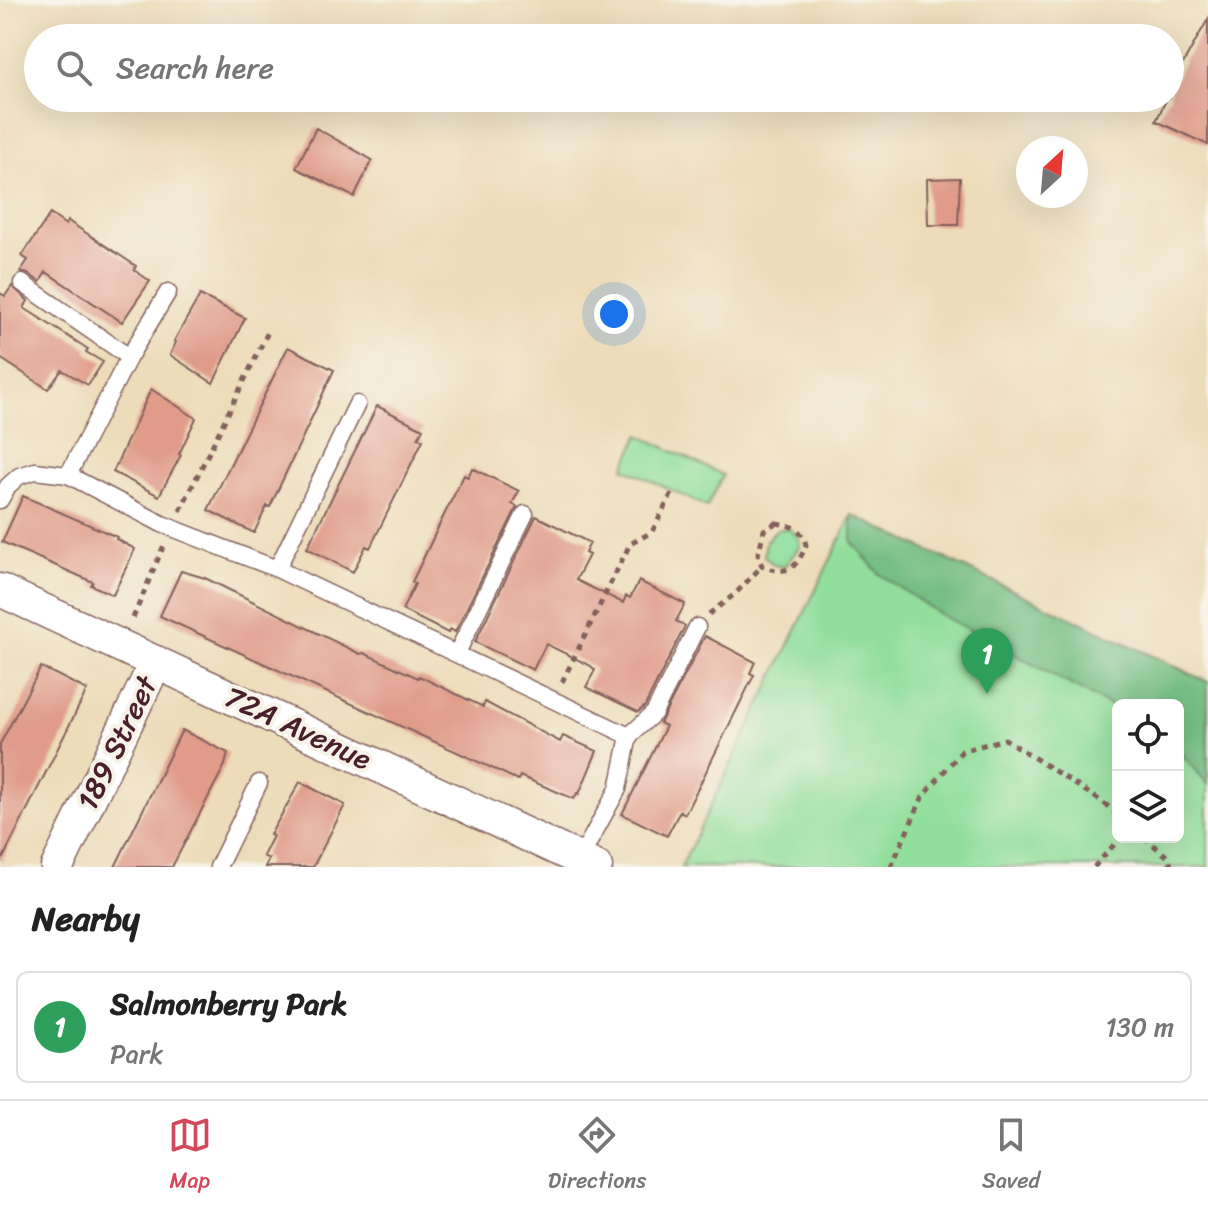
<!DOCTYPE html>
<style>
body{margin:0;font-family:Sriracha,sans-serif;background:#f2f2f2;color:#222}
.controls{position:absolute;right:24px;bottom:24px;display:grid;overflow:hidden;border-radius:12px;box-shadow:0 8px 32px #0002}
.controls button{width:72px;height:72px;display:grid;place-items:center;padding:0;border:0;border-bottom:2px solid #e0e0e0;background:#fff;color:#222;font:40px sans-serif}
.compass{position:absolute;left:1016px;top:136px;width:72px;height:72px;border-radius:50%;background:#fff;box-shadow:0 8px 32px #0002;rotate:26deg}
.you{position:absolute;left:614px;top:314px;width:28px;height:28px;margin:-20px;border:6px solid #fff;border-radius:50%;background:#1a73e8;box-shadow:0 0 0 12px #1a73e833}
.badge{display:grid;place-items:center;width:52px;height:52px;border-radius:50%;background:#d1495b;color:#fff;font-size:26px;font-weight:700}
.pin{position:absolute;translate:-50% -66px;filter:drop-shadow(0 2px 4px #0008)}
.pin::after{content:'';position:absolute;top:42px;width:28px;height:24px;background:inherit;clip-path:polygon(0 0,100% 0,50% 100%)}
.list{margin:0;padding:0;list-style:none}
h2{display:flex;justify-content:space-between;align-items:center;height:104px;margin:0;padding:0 32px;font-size:34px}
h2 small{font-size:26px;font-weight:400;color:#767676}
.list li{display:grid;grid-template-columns:52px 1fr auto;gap:24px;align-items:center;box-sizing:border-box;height:112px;margin:0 16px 16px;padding:0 16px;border:2px solid #e0e0e0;border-radius:12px}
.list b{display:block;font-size:30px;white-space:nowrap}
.list p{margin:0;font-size:26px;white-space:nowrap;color:#767676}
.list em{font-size:26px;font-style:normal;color:#767676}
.icon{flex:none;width:44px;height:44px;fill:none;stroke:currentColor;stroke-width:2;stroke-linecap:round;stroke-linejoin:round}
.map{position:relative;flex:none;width:1208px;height:867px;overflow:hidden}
.search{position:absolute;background:#fff;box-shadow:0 8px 32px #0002;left:24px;right:24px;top:24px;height:88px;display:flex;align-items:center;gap:20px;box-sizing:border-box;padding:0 28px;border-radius:44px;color:#767676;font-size:30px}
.sheet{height:232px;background:#fff}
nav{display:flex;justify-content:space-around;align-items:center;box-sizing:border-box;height:112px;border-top:2px solid #e0e0e0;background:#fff;font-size:22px;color:#767676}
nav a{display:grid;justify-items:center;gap:4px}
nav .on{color:#d1495b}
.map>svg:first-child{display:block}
.green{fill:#92df9d;stroke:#6e7f64;stroke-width:2;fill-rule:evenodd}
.forest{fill:#75be84;stroke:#606e58;stroke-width:2}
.building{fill:#e09b8a}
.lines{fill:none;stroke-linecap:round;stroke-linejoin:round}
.service-casing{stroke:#83615d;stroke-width:19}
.minor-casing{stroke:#83615d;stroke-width:35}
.path{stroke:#83615d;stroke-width:5;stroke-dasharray:6 6;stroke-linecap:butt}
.service{stroke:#fff;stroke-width:16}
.minor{stroke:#fff;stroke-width:32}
.labels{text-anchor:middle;stroke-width:8;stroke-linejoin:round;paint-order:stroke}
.street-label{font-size:30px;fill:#4a1f2b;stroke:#f7f3e8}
</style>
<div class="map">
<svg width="1208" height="867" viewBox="0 0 1208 867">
<rect width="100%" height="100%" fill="#f7f3e8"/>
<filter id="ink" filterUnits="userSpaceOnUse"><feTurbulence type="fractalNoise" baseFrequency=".0125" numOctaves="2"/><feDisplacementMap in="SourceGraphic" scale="16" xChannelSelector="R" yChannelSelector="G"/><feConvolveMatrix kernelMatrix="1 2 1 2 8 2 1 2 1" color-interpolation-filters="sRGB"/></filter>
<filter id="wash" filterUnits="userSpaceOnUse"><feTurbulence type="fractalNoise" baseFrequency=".006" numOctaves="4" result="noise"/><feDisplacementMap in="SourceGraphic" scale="32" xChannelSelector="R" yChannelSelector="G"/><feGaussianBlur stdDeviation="1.8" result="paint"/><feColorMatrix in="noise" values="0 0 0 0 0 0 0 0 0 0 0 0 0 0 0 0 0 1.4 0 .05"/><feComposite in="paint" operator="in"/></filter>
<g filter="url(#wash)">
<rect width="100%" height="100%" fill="#eddcb9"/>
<!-- green -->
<path class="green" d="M639 435 723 475 707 507 624 468Z
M852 515 1208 682V867H681ZM1118 705H1178V837H1118Z
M788 528 798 536 800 546 784 567 774 565 764 556 766 541 776 530Z"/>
<!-- forest -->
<path class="forest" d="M852 515 1208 682V784L1178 750V705H1118V710L939 614 879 574 852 542Z"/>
<g id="blocks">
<!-- building -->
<path class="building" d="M1208 19V145L1156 121 1167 98H1170V91L1179 71Z
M316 128 372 160 354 197 296 168Z
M960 178 958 225H928L927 179Z
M50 214 66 225 68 221 136 266 134 270 150 281 122 322 46 272 40 282 28 274 20 272 28 260 22 256Z
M12 286 28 301 24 308 88 349 86 352 103 362 88 385 62 370 48 389 0 358V293L5 296Z
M200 295 245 318 213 383 170 355 176 342 174 341Z
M288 347 334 370 270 507 267 506 254 533 208 510Z
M151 389 196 418 179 454 181 455 159 496 113 472Z
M377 406 423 429 418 438 423 440 370 548 366 546 353 572 307 548Z
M472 468 519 491 512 504 517 507 455 632 450 629 448 633 402 610 415 584 412 582 445 513 464 475 468 477Z
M23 496 117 537 116 539 135 549 113 595 91 585 93 582 2 542Z
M536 516 590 543 585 553 589 555 576 580 623 603 626 596 630 598 639 581 685 604 676 621 685 626 645 706 638 712 586 687 595 670 591 666 546 644 533 670 475 642Z
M181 571 205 578 360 654 364 653 418 678 419 676 483 707 485 702 560 742 563 736 597 751 579 794 577 793 574 799 520 776 518 780 160 616Z
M705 636 755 662 750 673 754 675 685 814 680 811 667 836 622 814 666 726 660 723Z
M41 667 87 690 0 864V744Z
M182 730 228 753 225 765 172 867H115Z
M300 782 345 805 313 867H265L269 859 263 856 273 836 270 835Z"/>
</g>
</g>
<g filter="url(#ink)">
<use href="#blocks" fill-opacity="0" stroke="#83615d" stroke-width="2"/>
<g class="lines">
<!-- service casing -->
<g class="service-casing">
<path id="service" d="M22 283 129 357
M68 475 129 357 168 292
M0 500 8 486 19 476 35 471 68 475 162 524 277 569 629 736
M277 569 357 404
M457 653 525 514
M577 864 618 789 629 736 654 713 697 627
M218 867 259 783"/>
</g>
<!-- minor casing -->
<g class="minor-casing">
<path id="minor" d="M0 590 596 867
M57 867 156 662"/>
</g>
<!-- path -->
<path class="path" d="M180 511 269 330
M776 523C792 525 802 529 806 545 797 569 787 576 762 566L758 555 764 530Z
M709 614 735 594 762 566
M133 618 164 545
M562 682 630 544 652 532 672 493
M1144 837 1169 858 1171 867
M891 867 923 796 962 751 1005 739 1104 803 1118 815
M1094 867 1121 837"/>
<!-- service -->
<use href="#service" class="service"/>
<!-- minor -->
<use href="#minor" class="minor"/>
</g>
</g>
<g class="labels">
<!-- street labels -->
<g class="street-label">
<text transform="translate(298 728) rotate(25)" y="10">72A Avenue</text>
<text transform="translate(117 743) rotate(-64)" y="10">189 Street</text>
</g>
</g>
</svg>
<div class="controls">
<button><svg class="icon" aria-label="locate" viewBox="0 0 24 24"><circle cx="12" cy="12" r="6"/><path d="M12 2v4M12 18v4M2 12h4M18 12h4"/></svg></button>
<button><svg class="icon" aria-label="layers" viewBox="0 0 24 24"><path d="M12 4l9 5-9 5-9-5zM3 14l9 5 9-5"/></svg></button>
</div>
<svg class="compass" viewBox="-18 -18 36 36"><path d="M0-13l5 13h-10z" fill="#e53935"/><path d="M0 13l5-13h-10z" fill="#767676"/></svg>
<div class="you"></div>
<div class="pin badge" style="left:987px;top:694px;background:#2e9e5b">1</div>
<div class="search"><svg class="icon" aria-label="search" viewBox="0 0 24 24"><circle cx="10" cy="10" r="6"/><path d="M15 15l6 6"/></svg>Search here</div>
</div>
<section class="sheet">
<h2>Nearby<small></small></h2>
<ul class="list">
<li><span class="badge" style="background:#2e9e5b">1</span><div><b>Salmonberry Park</b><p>Park</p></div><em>130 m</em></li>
</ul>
</section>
<nav>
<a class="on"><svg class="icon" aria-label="map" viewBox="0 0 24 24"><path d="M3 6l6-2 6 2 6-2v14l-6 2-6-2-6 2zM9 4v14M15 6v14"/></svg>Map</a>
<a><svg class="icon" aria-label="directions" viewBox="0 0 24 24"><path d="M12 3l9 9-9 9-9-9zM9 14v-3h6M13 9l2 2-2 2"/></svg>Directions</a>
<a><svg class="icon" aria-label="saved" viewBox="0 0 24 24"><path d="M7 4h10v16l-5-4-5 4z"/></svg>Saved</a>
</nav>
